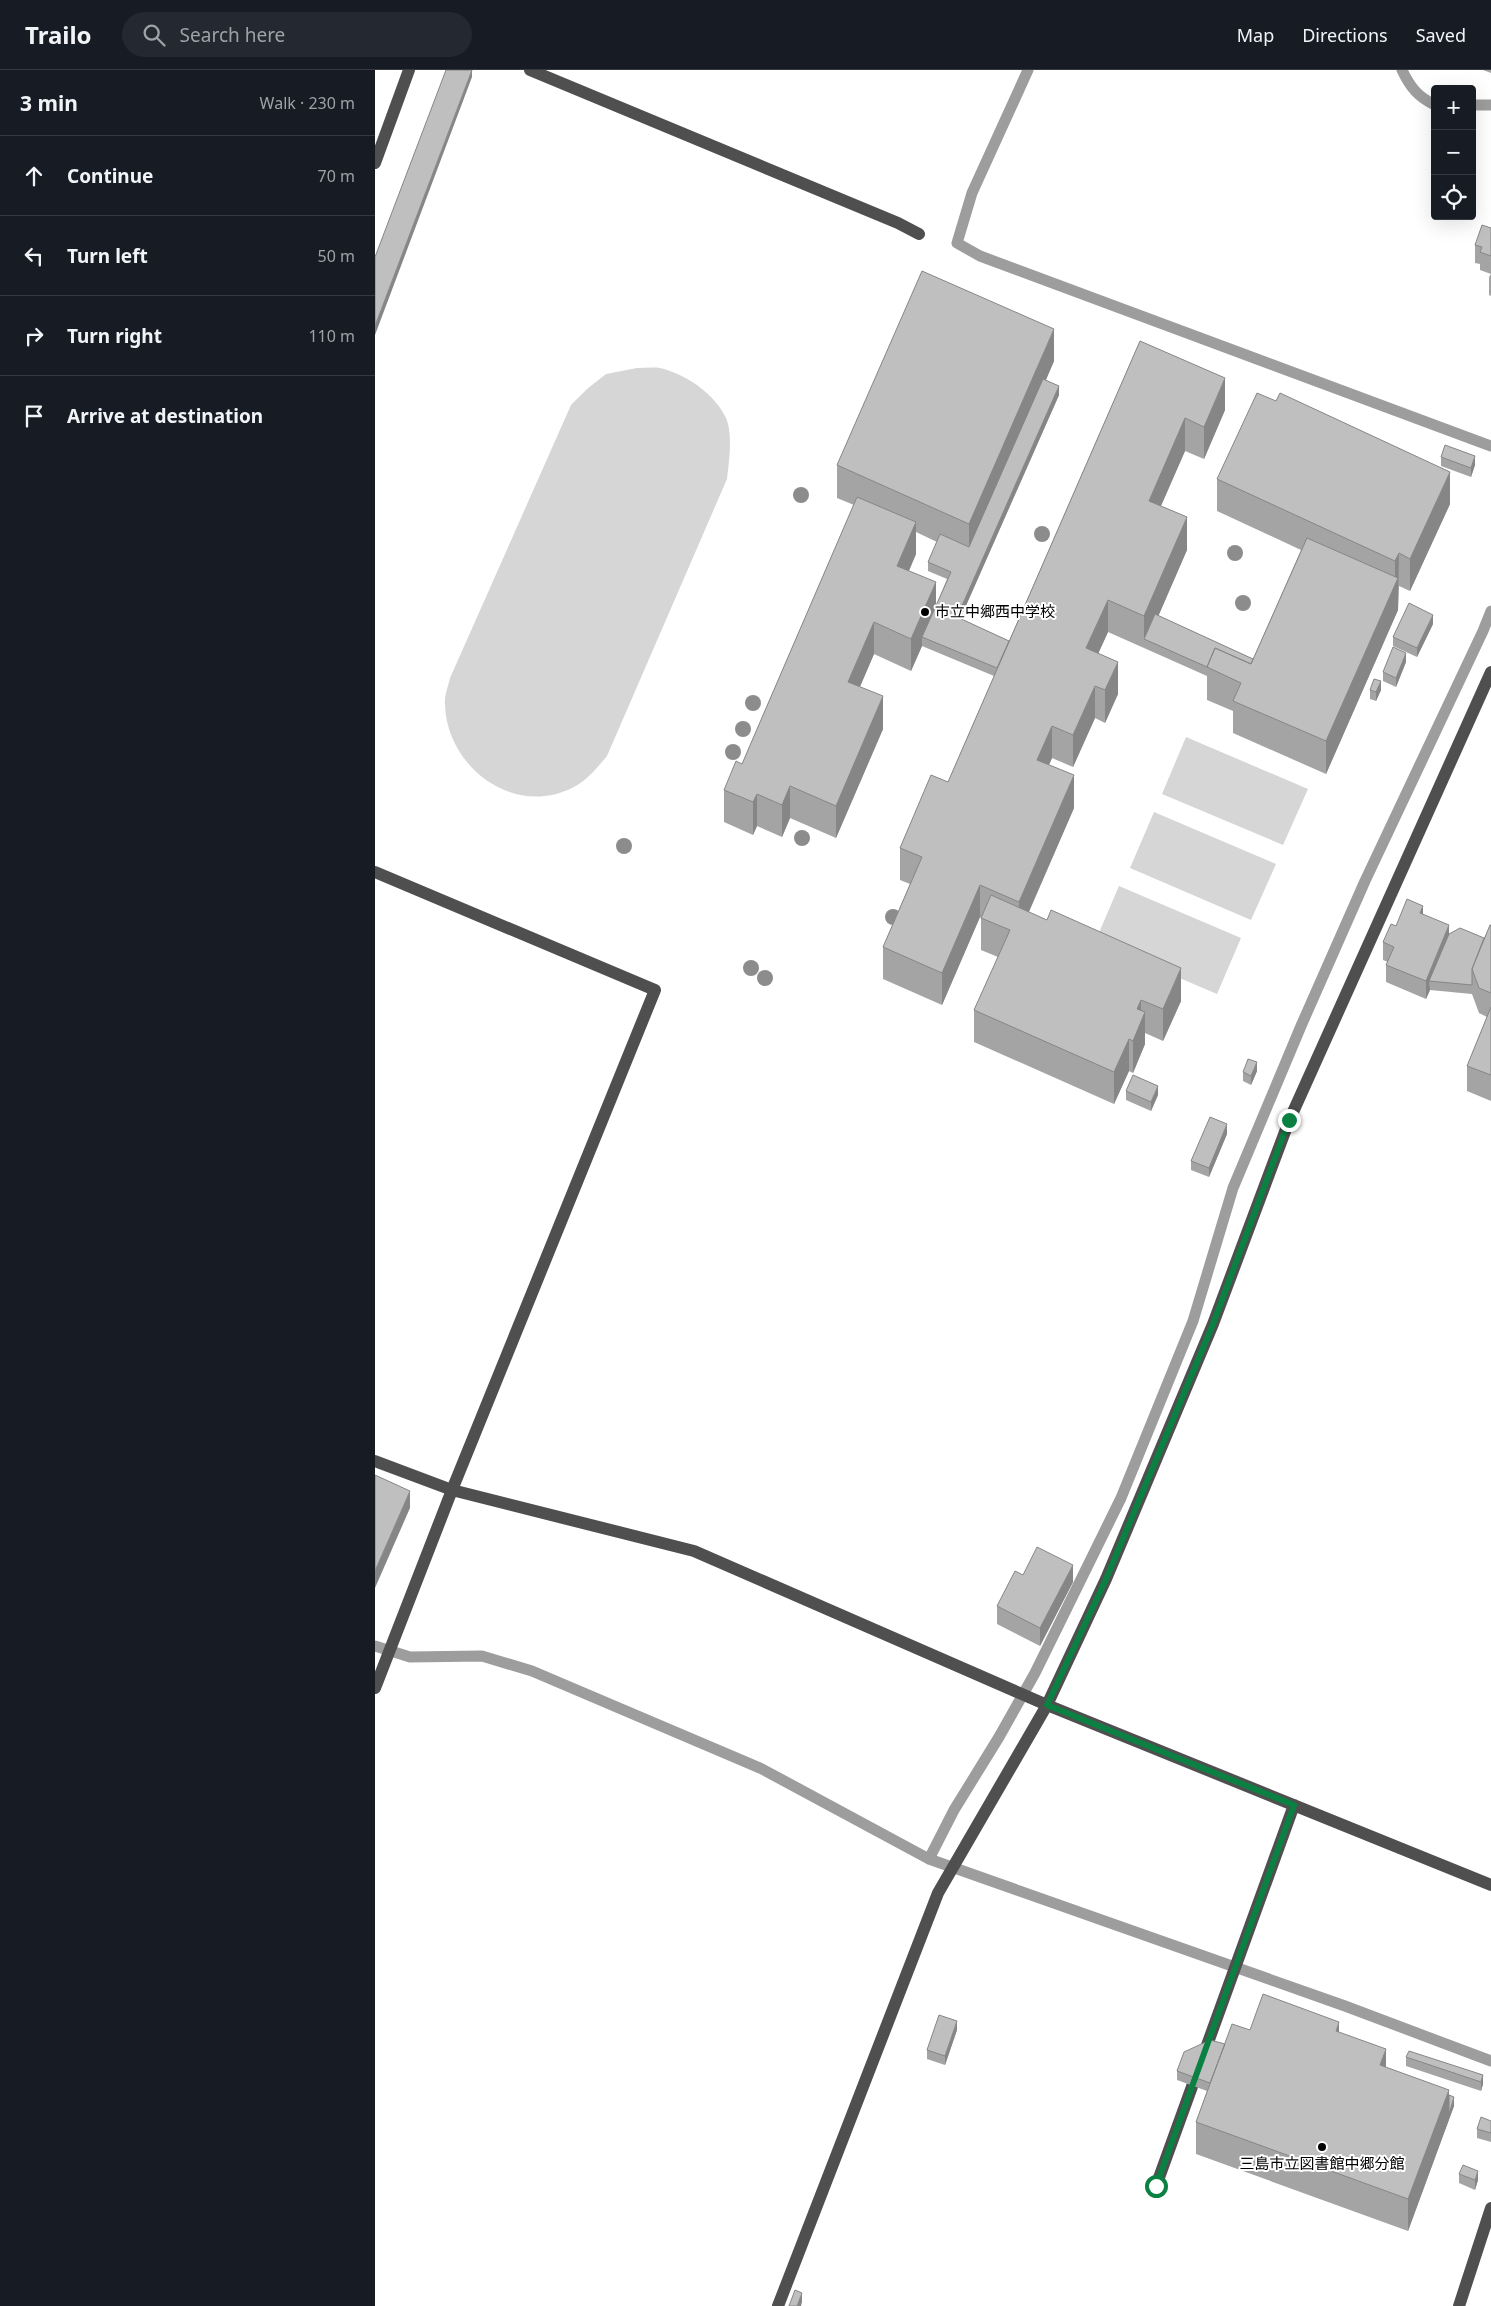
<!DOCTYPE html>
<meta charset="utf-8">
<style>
body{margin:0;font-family:"Noto Sans","Noto Sans JP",sans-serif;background:#242831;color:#f1f3f6}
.controls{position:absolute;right:15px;top:15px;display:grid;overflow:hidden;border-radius:5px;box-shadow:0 5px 20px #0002}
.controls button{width:45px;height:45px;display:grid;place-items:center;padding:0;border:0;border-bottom:1px solid #363941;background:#171b24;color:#f1f3f6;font:25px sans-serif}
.stop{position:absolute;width:15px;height:15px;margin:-11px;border:4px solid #0b8043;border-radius:50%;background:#fff}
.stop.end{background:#0b8043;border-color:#fff;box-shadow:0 1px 5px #0008}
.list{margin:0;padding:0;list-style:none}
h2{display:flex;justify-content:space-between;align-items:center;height:65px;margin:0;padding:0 20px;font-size:21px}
h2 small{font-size:16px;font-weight:400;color:#9ea1a6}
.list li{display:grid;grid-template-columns:32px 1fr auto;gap:15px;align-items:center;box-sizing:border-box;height:80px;padding:0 20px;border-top:1px solid #363941}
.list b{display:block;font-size:19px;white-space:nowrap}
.list em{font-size:16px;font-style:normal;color:#9ea1a6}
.icon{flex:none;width:28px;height:28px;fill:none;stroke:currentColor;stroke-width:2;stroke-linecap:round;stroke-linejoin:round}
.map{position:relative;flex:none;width:1116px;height:2236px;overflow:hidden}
header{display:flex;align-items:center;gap:30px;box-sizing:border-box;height:70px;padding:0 25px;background:#171b24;border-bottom:1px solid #363941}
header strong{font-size:24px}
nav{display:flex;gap:28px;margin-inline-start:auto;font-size:18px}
.search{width:350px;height:45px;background:#242831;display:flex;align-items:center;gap:12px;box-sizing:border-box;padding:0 18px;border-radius:28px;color:#9ea1a6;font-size:19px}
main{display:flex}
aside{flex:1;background:#171b24}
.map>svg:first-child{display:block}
.green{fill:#d6d6d6}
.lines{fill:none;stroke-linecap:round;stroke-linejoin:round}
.stream{stroke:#9d9d9d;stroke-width:11}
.minor{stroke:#4f4f4f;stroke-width:12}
.tree{fill:#8c8c8c}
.wall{fill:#a4a4a4;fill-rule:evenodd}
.shaded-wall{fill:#868686}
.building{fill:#bfbfbf;stroke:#868686}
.route{stroke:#0b8043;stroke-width:6}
.poi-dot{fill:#000;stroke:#fff;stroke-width:2}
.labels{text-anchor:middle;stroke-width:4;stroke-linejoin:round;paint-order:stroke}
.poi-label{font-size:15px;fill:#000;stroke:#fff;text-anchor:start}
</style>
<header>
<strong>Trailo</strong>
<div class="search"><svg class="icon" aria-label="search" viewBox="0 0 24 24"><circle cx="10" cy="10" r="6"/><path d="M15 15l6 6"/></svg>Search here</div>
<nav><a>Map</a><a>Directions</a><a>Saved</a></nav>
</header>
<main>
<aside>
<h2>3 min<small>Walk · 230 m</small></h2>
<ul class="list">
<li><svg class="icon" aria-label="ahead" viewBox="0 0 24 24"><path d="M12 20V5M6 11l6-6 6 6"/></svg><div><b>Continue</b></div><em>70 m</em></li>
<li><svg class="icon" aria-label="left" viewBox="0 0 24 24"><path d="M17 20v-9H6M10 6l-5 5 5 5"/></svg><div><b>Turn left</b></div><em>50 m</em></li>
<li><svg class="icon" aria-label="right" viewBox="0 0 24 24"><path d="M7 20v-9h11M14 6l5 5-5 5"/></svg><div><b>Turn right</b></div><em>110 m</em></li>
<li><svg class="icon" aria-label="arrive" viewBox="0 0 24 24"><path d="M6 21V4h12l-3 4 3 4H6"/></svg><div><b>Arrive at destination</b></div></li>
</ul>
</aside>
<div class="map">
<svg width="1116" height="2236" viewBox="0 0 1116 2236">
<rect width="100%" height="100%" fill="#fff"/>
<!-- green -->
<path class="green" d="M262 298C270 298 278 297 285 298 311 304 340 324 351 348 358 364 354 392 352 409L232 686C221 699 211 712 195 719 136 746 72 696 70 635 69 626 73 617 75 608L196 335 212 319 231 304Z
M811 667 933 719 908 775 787 724Z
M779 742 901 794 876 850 755 798Z
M744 816 866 868 842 924 720 872Z"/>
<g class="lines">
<!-- stream -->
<path class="stream" d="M653 0 597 123 582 173 605 186 1116 376
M1027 0C1035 17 1043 27 1060 35
M1097 35H1116
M0 1576 35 1587 107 1586 157 1601 387 1699 554 1789 970 1936 1116 1991
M554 1789 579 1740 624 1667 660 1603 746 1428 818 1251 858 1118 926 956 990 811 1108 561 1116 541"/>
<!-- minor -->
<path class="minor" d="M155 0 523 153 544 164
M0 93 34 0
M0 802 280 920 77 1420 0 1618
M0 1391 77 1420 319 1481 672 1635 1116 1815
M781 2116 919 1735
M403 2236 563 1823 672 1635 731 1509 838 1254 914 1051 1116 602
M1084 2236 1116 2138"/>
</g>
<!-- trees -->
<g class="tree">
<circle cx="426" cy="425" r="8"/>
<circle cx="667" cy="464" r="8"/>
<circle cx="860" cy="483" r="8"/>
<circle cx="868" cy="533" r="8"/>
<circle cx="378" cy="633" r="8"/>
<circle cx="368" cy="659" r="8"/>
<circle cx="358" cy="682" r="8"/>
<circle cx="427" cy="768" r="8"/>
<circle cx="249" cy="776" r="8"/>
<circle cx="518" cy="847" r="8"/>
<circle cx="376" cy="898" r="8"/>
<circle cx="390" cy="908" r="8"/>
</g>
<!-- wall -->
<path class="wall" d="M1108 0H1116V3Z
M1116 158V226L1114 225V207L1116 204 1105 200V194L1100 193V175Z
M765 271 850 340 829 389 810 381 786 436 812 480 783 546 878 589 926 480 842 441V409L1075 434 1035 521 1024 516 1023 540 951 704 858 663V641L832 630V606L733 562 723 584 743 624 730 653 720 648 698 697 677 688 674 695 699 738 654 842 806 931 788 971 770 963V974L758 1003 754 1001 739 1034 599 972V940L623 887 606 880V848L605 847 567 935 508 909V877L535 814 525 810V778L573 712 619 606 547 576 536 601 499 584 485 617 508 659 461 768 415 748 407 767 382 756 378 765 349 752V720L367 694 479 435 462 428V395L679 291 671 310 684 325 585 549 634 571ZM541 462 562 472 553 492V501L572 509 561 536 534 501 541 484Z
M1066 387 1100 395 1096 407 1066 396Z
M1058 554 1042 587 1018 576V567Z
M1031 592 1021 617 1008 611V602Z
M995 620H1006L1001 631 995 629Z
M1048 844 1074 864 1109 868 1116 855V1031L1092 1021V996L1112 947 1104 943 1097 924 1055 920 1051 929 1011 912V895L1013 892 1008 890V872L1021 856Z
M882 1001 876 1015 868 1011V1002Z
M751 1021 783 1025 776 1041 751 1030Z
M852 1064 834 1107 816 1100V1091Z
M648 1505 698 1512 665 1576 622 1554V1536Z
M582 1960 570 1995 552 1989V1980Z
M875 1960 964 1962 1011 1998 1074 2025 1079 2036 1033 2161 821 2084V2052L832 2021 802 2010V2001Z
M1031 1987 1108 2005V2014L1106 2021 1031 1996Z
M1116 2051V2072L1102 2068V2059Z
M1084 2104 1103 2110 1100 2120 1084 2113Z"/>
<!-- shaded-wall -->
<path class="shaded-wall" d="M97 0V7L0 265V256Z
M679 259V291L594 486V454Z
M850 308V340L829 389V357Z
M684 316V325L582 556V547Z
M810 348V381L774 463V431Z
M1100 386V395L1096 407V398Z
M1075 402V434L1035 521V489Z
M812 447V480L773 570 769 569V546Z
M541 452V484L522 528V496Z
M1024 483 1023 540 951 704V671L1020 515V491Z
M561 512V544L547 567V576L536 601V569Z
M733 530V562L711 610V578Z
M1058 545V554L1042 587V578Z
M499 552V584L473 644V612Z
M1031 583V592L1021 617V608Z
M743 592V624L730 653V620Z
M1006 611V620L1001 631V622Z
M720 616V648L698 697V665Z
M508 626V659L461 768V736Z
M677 656V688L662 722V690Z
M699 705V738L644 864V832Z
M415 716V748L407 767V735Z
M382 724V756L378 765V732Z
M605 815V847L567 935V903Z
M1048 836V853L1045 843Z
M1074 855V873L1054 911 1055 920 1051 929V911Z
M806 898V931L788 971V939Z
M766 930V952L770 942V974L758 1003V971L762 939Z
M754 969V1001L739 1034V1002Z
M882 992V1001L876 1015V1006Z
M783 1016V1025L776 1041V1032Z
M852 1054V1064L834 1107V1098Z
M35 1421V1438L0 1518V1501Z
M698 1495V1512L665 1576V1558Z
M582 1951V1960L570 1995V1986Z
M964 1952V1984L961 1961Z
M1011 1979V2012L1005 1995Z
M1108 2005V2014L1106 2021V2012Z
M1074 2020V2044L1079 2027V2036L1033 2161V2129Z
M1103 2101V2110L1100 2120V2110Z
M427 2223V2232L426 2236H422Z"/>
<!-- building -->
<path class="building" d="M71 0H97L0 256V187Z
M1107 155 1116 158V186L1105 182 1107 177 1100 175Z
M547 201 679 259 594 454 462 395Z
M765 271 850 308 829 357 810 348 774 431 812 447 769 546 733 530 711 578 743 592 730 620 720 616 698 665 677 656 662 690 699 705 644 832 605 815 567 903 508 877 547 787 525 778 556 705 573 712Z
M668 309 684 316 582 547 634 571 622 598 547 567 576 502 553 492 565 464 594 477Z
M882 323 901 331 905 323 1075 402 1035 489 1024 483 1020 491 842 409Z
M1070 375 1100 386 1096 398 1066 387Z
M482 427 541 452 522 496 561 512 536 569 499 552 473 612 508 626 461 736 415 716 407 735 382 724 378 732 349 720 361 691 367 694Z
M932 468 1023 508 951 671 858 631 866 613 832 597 840 578 876 594Z
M1034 533 1058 545 1042 578 1018 567Z
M780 544 878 589 876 594 840 578 832 597 769 569Z
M1018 577 1031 583 1021 608 1008 602Z
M999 609 1006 611 1001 622 995 620Z
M616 825 672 850 676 840 806 898 788 939 766 930 762 939 770 942 758 971 754 969 739 1002 599 940 635 860 606 848Z
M1032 829 1048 836 1045 843 1074 855 1051 911 1011 895 1019 877 1008 872 1016 854 1021 856Z
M1115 855H1116V923L1104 918 1097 899Z
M1085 858 1109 868 1097 899V915L1054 911 1074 864Z
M1116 937V1005L1092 996Z
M873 989 882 992 876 1006 868 1002Z
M758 1005 783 1016 776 1032 751 1021Z
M835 1047 852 1054 834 1098 816 1091Z
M0 1405 35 1421 0 1501Z
M662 1477 698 1495 665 1558 622 1536 640 1501 648 1505Z
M888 1924 964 1952 961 1961 1011 1979 1005 1995 1074 2020 1033 2129 821 2052 857 1954 875 1960Z
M564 1945 582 1951 570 1986 552 1980Z
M835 1970 850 1974 835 2013 802 2001 809 1982Z
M1034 1981 1108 2005 1106 2012 1031 1987Z
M1074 2025 1079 2027 1074 2044Z
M1106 2047 1116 2051V2063L1102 2059Z
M1088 2095 1103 2101 1100 2110 1084 2104Z
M420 2220 427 2223 422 2236H414Z"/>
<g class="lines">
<!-- route -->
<path class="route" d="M781 2116 919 1735 672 1635 731 1509 838 1254 914 1050"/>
</g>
<!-- markers -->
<g class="poi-dot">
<circle cx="550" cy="542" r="5"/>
<circle cx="947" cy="2077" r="5"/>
</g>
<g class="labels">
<!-- poi labels -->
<g class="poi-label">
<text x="560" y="547">市立中郷西中学校</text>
<text x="947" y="2099" text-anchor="middle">三島市立図書館中郷分館</text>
</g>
</g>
</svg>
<div class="controls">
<button>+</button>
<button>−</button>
<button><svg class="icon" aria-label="locate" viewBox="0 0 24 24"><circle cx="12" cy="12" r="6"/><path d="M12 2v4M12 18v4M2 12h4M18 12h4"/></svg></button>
</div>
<div class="stop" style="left:781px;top:2116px"></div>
<div class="stop end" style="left:914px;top:1050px"></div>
</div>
</main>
